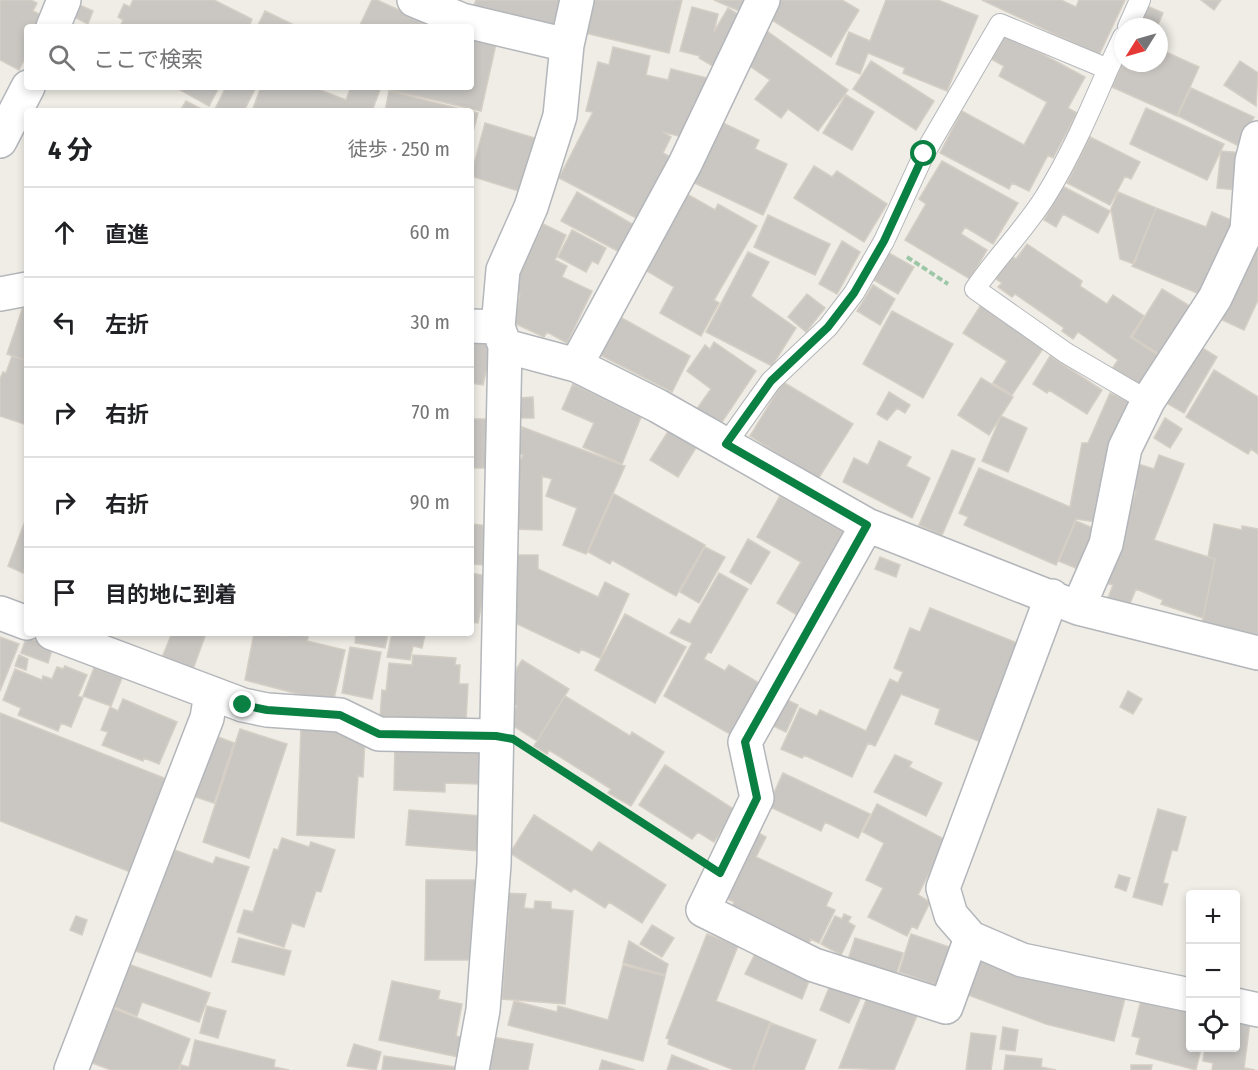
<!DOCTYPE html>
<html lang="ja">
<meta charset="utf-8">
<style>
body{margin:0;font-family:"Fira Sans Condensed","Noto Sans JP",sans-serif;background:#f2f2f2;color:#202124}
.controls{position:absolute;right:18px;bottom:18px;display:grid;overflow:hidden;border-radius:6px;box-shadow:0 3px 9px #0003}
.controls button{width:54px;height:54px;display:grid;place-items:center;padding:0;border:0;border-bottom:2px solid #e0e0e0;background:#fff;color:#202124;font:30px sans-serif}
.compass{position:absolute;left:1114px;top:18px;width:54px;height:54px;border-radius:50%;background:#fff;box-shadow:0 3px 9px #0003;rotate:233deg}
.stop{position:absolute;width:18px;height:18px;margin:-14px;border:4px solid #0b8043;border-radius:50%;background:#fff}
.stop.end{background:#0b8043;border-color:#fff;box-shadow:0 2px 6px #0008}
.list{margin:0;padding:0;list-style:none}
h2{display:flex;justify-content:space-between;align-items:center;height:78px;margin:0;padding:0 24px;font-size:26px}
h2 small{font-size:20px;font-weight:400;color:#757577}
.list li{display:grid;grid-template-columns:39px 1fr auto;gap:18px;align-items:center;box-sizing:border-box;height:90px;padding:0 24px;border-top:2px solid #e0e0e0}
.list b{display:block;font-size:22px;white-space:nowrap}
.list em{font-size:20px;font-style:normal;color:#757577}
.icon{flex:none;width:33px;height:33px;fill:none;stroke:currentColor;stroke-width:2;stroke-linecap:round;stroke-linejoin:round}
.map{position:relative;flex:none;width:1258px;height:1070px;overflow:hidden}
.search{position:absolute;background:#fff;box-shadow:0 3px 9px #0003;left:24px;top:24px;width:450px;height:66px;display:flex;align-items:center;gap:15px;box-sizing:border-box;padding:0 21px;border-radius:6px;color:#757577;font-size:22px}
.panel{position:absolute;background:#fff;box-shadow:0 3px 9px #0003;left:24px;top:108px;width:450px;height:528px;border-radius:6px}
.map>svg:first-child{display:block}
.building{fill:#cac7c3;stroke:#d4cec4;stroke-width:1.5}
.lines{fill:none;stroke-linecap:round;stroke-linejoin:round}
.service-casing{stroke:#b3b6ba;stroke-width:22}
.minor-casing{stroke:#b3b6ba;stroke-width:36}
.path{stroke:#9cc7a6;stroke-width:4;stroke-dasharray:6 3;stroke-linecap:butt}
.service{stroke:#fff;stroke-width:20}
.minor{stroke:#fff;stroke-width:33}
.route{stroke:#0b8043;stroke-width:8}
</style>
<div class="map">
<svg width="1258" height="1070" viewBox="0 0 1258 1070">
<rect width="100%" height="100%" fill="#efede6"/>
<!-- building -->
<path class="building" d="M0 0H31L37 3 33 11 45 17 41 27H27V54L19 70 0 60Z
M133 0H214L252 19 249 27H120L123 20 118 17 124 4 130 7Z
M372 0H377L436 27H359Z
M476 0H562L553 29 472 10Z
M593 0H682L669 53 585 33Z
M714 0H749L744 13Z
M777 0H842L859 10 831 57 770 19Z
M886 0H938L978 16 947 91 903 73 905 68 868 53 860 74 836 64 849 32 870 41Z
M982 0H1061L1076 7 1079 0H1125L1099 55Z
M1201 0H1221L1214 10Z
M75 3 93 11 88 24 70 15Z
M1147 6 1163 13 1157 27H1138Z
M692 7 718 14 714 32 728 8 744 18 716 68 699 58 700 56 680 51Z
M265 11 296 26V27H257Z
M767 31 848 90 818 131 788 109 781 118 755 99 770 80 744 62Z
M1005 34 1085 77 1068 108 1077 113 1053 158 1048 155 1029 191 1012 183 1009 189 940 153 962 111 1024 145 1047 102 999 76 1004 66 991 59Z
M471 38 496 44 481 111 386 89V87H471Z
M613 47 650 56 646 75 668 80 671 69 707 78 701 105 694 103 688 127 682 137 663 132 671 137 663 153 674 159 642 221 559 178 593 112 586 111 598 62 609 65Z
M1159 49 1199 67 1177 116 1112 87 1123 62 1159 63Z
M871 61 934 101 916 130 853 89Z
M1240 61 1258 73 1256 106 1224 85Z
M175 87H219L209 106Z
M226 87H256L244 111H214Z
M261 87H312L346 100 351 87H381L372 111H252Z
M1191 88 1254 117 1239 146 1178 116Z
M389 91 469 111H385Z
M846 95 874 112 852 150 823 133Z
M186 101 205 111H180Z
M1146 108 1224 144 1207 180 1130 144Z
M471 111 478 113 471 139Z
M719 121 759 140 755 149 787 164 763 215 690 181Z
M485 123 538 139 522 192 471 176Z
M1090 137 1140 162 1131 179 1125 176 1110 205 1067 183Z
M1221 151 1242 153 1238 190 1217 188Z
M942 161 1018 203 993 244 965 227 961 234 987 250 970 279 905 240 926 204 919 199Z
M814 166 832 177 837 171 887 204 864 242 794 198Z
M1062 186 1110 211 1098 233 1063 214 1056 227 1044 220Z
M577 192 639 228 625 255 561 221Z
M1118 192 1156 208 1134 264 1120 259 1111 209Z
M685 193 715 210 718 204 757 226 714 300 719 303 701 336 660 313 674 287 642 268Z
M1156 208 1206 227 1212 212 1233 221 1202 295 1132 266Z
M768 215 830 244 815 275 754 247Z
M543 224 566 235 555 260 567 266 562 277 592 291 567 343 547 332 544 337 514 323 520 294 512 290Z
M572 230 606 248 598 264 592 261 586 272 558 257Z
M1258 235V300L1244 330 1220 319Z
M842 241 860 252 837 294 819 284Z
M1027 244 1082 281 1080 286 1107 304 1113 295 1144 316 1130 337 1161 357 1143 387 1112 369 1118 360 1078 332 1073 339 1062 331 1064 328 1015 294 1012 297 998 287 1002 283 993 277 1008 254 1016 259Z
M748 252 769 262 751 296 796 328 772 366 706 332Z
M887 252 914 267 898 294 872 279Z
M873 285 895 299 880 325 857 311Z
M1162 289 1193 308 1162 356 1132 337Z
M807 294 825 308 806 332 788 317Z
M24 304 27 305 25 360 7 354Z
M981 305 1044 347 1012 395 993 383 1007 361 963 333Z
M892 311 953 344 923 398 863 364Z
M620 317 690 356 672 392 600 355Z
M471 341 492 345 483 385 471 383Z
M714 342 756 371 720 425 696 410 711 389 687 371 705 345 710 349Z
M1196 344 1217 357 1184 413 1163 401Z
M12 356 27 361V425L0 416V379L3 372 6 373Z
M1050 356 1102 390 1087 414 1049 390 1047 393 1033 384Z
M1214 370 1258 397V454L1251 449 1248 454 1186 417Z
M981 378 1013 397 989 435 958 415Z
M783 382 853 424 818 479 750 436Z
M573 384 641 417 622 464 583 447 594 423 562 409Z
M889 392 910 405 905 413 897 408 887 420 877 414Z
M1110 393 1133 403 1096 522 1076 519 1056 565 964 525 968 517 959 513 979 468 1070 507 1082 443H1088Z
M533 397 534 418H520V398Z
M1001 416 1027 428 1008 472 982 461Z
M1165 418 1182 429 1170 448 1154 438Z
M471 419H487L486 468H471Z
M522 427 625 466 586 554 563 545 577 508 546 496 552 479 542 476V530L513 529V467H521L518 466 523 455 513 451Z
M669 430 697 446 678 477 650 460Z
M879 441 911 457 906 466 930 478 912 518 843 482 854 458 868 465Z
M952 450 975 459 942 535 919 525Z
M1159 455 1184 464 1154 540 1215 559 1203 618 1161 604 1163 600 1136 589 1129 606 1108 598 1113 585 1106 583 1136 491 1130 489 1138 464 1154 469Z
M614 494 705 545 676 596 612 560 610 564 588 552Z
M780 496 849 535 802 618 777 603 801 562 757 537Z
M27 516V570L24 569 23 573 8 566Z
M1076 521 1095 529 1078 569 1059 561Z
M471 524 490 526 486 565 471 564Z
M1214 524 1242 530V526L1258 529V635L1202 623 1215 559 1208 557Z
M748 539 770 552 751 584 730 572Z
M705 547 725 557 699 603 680 592Z
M514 555H538V569L598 597 605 582 629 594 600 658 581 649 579 653 513 622Z
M880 557 900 565 896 577 875 569Z
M471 573 487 576 478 623 471 622Z
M719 573 748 589 711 653 708 652 704 659 725 671 729 665 764 686 735 737 664 696 692 643 670 633 679 619 690 624Z
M930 608 1017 643 981 742 935 724 940 709 901 694 875 746 868 743 852 777 804 755 802 758 781 749 800 708 817 716 820 710 866 731 890 679 898 683 903 672 894 668 910 628 920 632Z
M625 614 686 647 655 703 595 670Z
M172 633H199L205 636 192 672 161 660Z
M254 633 286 636 287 633H293L308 637 307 641 345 650 333 703 245 680Z
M356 633H388L385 648 355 643Z
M392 633 425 635 422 648 413 646 410 660 387 657Z
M0 637 19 644 0 691Z
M26 638 53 647 48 663 21 653Z
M350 647 381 652 372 699 342 693Z
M19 655 28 659 26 670 15 666Z
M413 655 456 658 455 665H460L459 684H468L466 721 380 717 382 690 386 691 389 663 412 665Z
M522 660 569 689 537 741 507 722 517 706 509 701 508 683Z
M65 666 87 675 78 696 83 698 71 727 61 723 58 731 18 715 21 708 3 700 15 669 42 680 43 676 52 679 57 667 63 669Z
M94 668 122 678 111 706 83 696Z
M1128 691 1142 699 1133 714 1120 707Z
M565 696 630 736 632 732 664 752 631 806 608 793 611 789 549 750 547 754 534 746Z
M781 697 798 705 786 732 769 724Z
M123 699 177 722 159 764 144 758 143 761 102 745 108 732 101 730 110 707 118 711Z
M0 713 169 780 133 873 0 821Z
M301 728 342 730 349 733 348 738 365 739 363 777 358 776 354 838 297 835Z
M240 729 287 744 249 858 203 842Z
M213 735 234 743 214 803 193 796Z
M395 744 480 747 479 784 445 783V792L394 790Z
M895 755 912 762 909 767 942 783 926 816 874 792Z
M665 765 735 810 714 842 698 832 692 839 639 805Z
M783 773 870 814 858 838 825 822 821 831 768 806Z
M877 804 946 840 918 895 930 902 917 929 912 926 907 936 868 917 883 888 866 880 884 843 863 832Z
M1158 809 1186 817 1177 851 1172 850 1163 883 1168 884 1162 905 1133 897Z
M409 810 481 816 479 851 406 845Z
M534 815 592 852 599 842 666 885 642 923 609 902 605 908 574 888 571 892 510 853Z
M753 830 766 837 756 857 832 893 826 906 835 910 819 943 811 939 809 943 732 908 734 902 721 896Z
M282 838 309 847 311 842 335 850 321 892 316 891 304 927 292 923 284 947 237 932 244 910 253 912 274 849 278 850Z
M169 848 213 864 216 857 249 867 211 977 133 950Z
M1119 875 1130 878 1126 891 1115 887Z
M426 880H477L475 960H425Z
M504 893 526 894 524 908 534 909 535 901 551 902V909L573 911 565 1004 502 999 509 910H503Z
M844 914 851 917 848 922 855 926 841 955 821 944 835 916 842 919Z
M76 916 87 920 82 935 70 930Z
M652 925 674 938 662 957 640 944Z
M707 934 738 946 716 1001 770 1022 752 1070H734L668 1044 669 1039 666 1038Z
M911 934 952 948 939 986 899 972Z
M239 938 291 951 284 975 232 962Z
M855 938 903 953 894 981 846 966Z
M629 941 668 964 665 975 623 963Z
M756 952 811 976 802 999 745 974Z
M977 955 1053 980 1125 998 1114 1041 1046 1024 963 993Z
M128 964 210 993 199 1022 142 1002 137 1016 112 1006Z
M623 965 665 976 643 1061 508 1025 514 1001 557 1012 558 1006 608 1020Z
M392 981 440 991 438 999 462 1004 456 1036 467 1039 463 1058 379 1040Z
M831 983 862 995 849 1023 820 1010Z
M869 993 919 1011 894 1070 839 1068Z
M1141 1000 1190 1011V1048H1201L1196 1070 1136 1054 1140 1038 1132 1036Z
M207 1006 226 1011 218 1038 200 1033Z
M112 1008 190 1039 178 1070H111L90 1062Z
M1236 1021 1250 1023 1244 1068 1255 1070H1212L1213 1063 1203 1061 1205 1048H1236Z
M771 1023 816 1040 804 1070H753Z
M1003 1027 1018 1030 1015 1051 1000 1049Z
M971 1033 996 1036 991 1070H966Z
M492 1037 533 1044 528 1070H486Z
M195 1040 275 1060 274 1067 289 1070H180L181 1065 189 1067Z
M354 1044 381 1052 376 1070 347 1066Z
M672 1055 709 1070H667Z
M1006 1055 1042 1059 1041 1067 1056 1070H1004Z
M384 1056 461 1068V1070H382Z
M602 1060 635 1070H599Z
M1131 1065H1152L1151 1070H1131Z"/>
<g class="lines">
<!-- service casing -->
<g class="service-casing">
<path id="service" d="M1128 27 1140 0
M1108 69C1089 113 1070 157 1045 197 1025 229 996 258 975 289L1066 353 1148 401
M726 444 771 381 828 327 854 293 884 241 924 154 1000 24 1108 69 1123 37"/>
</g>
<!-- minor casing -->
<g class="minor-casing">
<path id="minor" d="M414 0 462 20 567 45
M53 27 64 0
M0 141 28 87
M0 294 27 289
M471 326 498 327 505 346 494 864 483 1010 472 1070
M498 327 503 270 531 207 560 116 567 45 577 0
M505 346 576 365 658 406 867 525 1078 608 1258 653
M576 365 685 164 763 0
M867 525 745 742 757 798 703 910 814 965 946 1007 971 938 951 915 943 888 1052 596
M1078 608 1106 544 1125 448 1148 401 1215 298 1247 230 1252 161 1258 138
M0 613 27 623
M52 633 243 705 267 710 340 715 379 734 496 736
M971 938 1022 960 1190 995
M1236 1005 1258 1010
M71 1070 207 718 211 694"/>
</g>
<!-- path -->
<path class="path" d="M907 257 948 284
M532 751 692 855"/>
<!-- service -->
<use href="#service" class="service"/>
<!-- minor -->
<use href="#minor" class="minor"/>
</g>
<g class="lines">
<!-- route -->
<path class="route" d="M243 705 267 710 340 715 379 734 496 736 513 739 720 873 757 798 745 742 867 525 726 444 771 381 828 327 854 293 884 241 924 154"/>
</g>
</svg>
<div class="controls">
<button>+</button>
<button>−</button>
<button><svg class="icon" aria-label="locate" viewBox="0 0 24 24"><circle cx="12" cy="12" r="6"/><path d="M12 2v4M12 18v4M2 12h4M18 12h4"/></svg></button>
</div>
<svg class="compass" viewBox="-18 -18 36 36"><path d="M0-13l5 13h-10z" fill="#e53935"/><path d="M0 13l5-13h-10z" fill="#757577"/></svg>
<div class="stop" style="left:924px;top:154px"></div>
<div class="stop end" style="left:243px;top:705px"></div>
<div class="search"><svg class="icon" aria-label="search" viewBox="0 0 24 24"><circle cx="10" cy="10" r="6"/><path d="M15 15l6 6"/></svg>ここで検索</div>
<section class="panel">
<h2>4 分<small>徒歩 · 250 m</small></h2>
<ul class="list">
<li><svg class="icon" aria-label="ahead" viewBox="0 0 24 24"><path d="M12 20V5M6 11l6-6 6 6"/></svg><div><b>直進</b></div><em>60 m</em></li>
<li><svg class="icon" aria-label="left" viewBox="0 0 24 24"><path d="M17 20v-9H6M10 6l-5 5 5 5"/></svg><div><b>左折</b></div><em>30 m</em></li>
<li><svg class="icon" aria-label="right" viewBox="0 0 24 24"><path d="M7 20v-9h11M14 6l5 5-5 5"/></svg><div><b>右折</b></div><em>70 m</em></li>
<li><svg class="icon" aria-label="right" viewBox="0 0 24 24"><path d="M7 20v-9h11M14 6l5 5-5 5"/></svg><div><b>右折</b></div><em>90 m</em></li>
<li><svg class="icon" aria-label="arrive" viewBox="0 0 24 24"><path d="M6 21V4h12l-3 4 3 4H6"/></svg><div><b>目的地に到着</b></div></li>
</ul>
</section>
</div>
